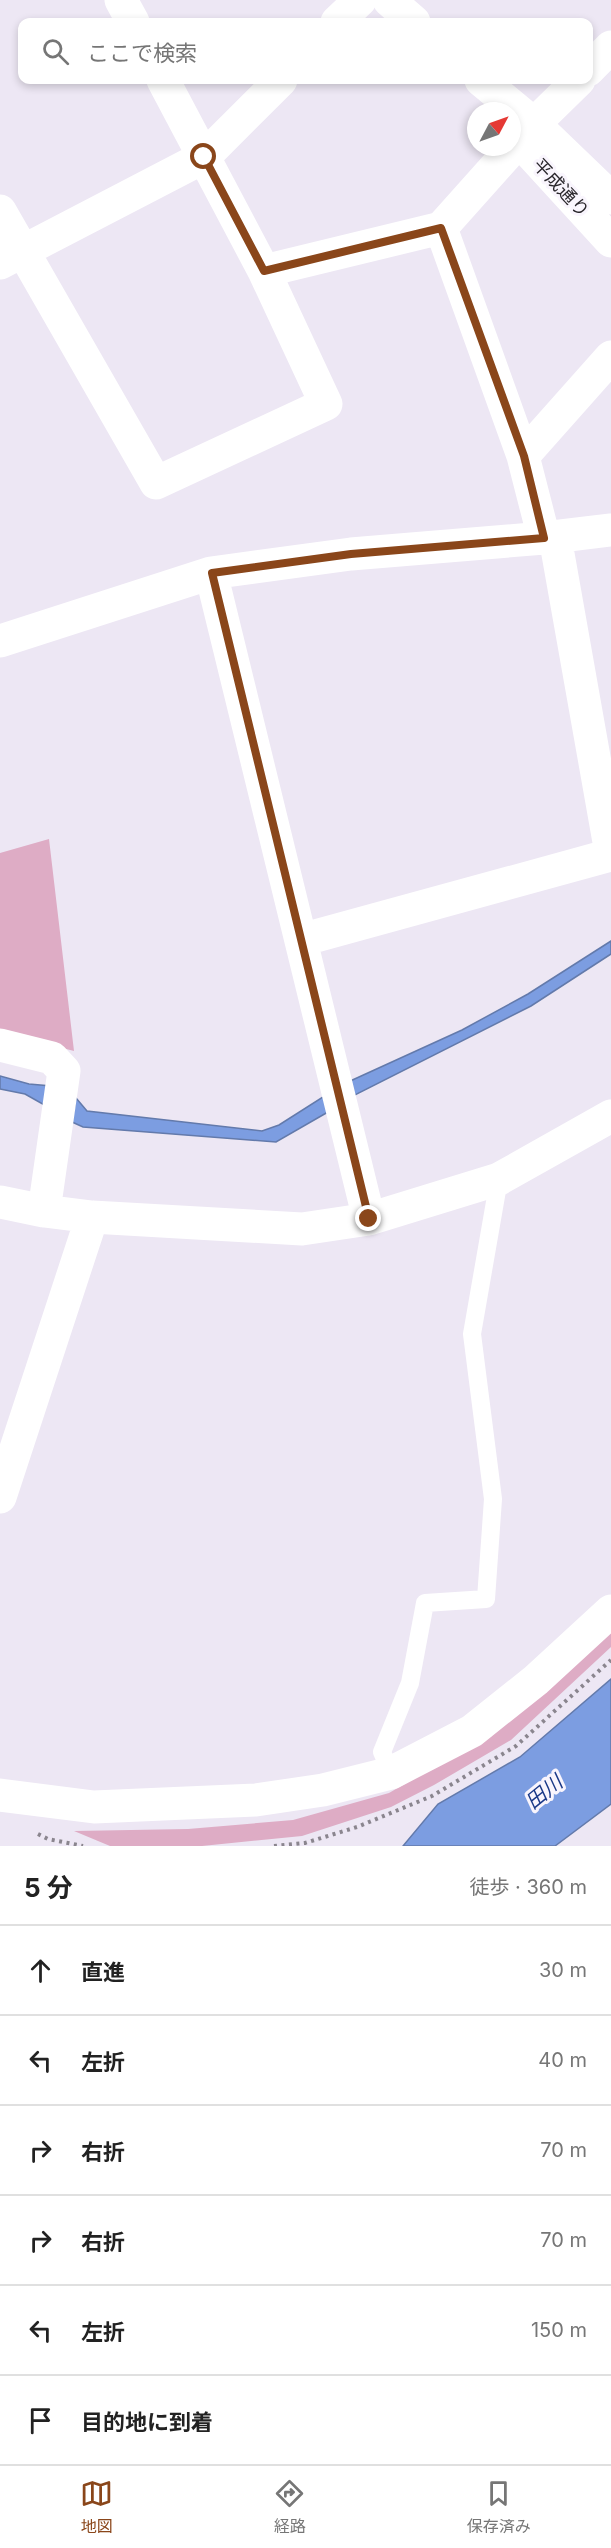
<!DOCTYPE html>
<html lang="ja">
<meta charset="utf-8">
<style>
body{margin:0;font-family:Inter,"Noto Sans JP",sans-serif;background:#f6f6f6;color:#222}
.compass{position:absolute;left:467px;top:102px;width:54px;height:54px;border-radius:50%;background:#fff;box-shadow:0 3px 9px #0003;rotate:49deg}
.stop{position:absolute;width:18px;height:18px;margin:-14px;border:4px solid #8a461a;border-radius:50%;background:#fff}
.stop.end{background:#8a461a;border-color:#fff;box-shadow:0 2px 6px #0008}
.list{margin:0;padding:0;list-style:none}
h2{display:flex;justify-content:space-between;align-items:center;height:78px;margin:0;padding:0 24px;font-size:26px}
h2 small{font-size:20px;font-weight:400;color:#767676}
.list li{display:grid;grid-template-columns:39px 1fr auto;gap:18px;align-items:center;box-sizing:border-box;height:90px;padding:0 24px;border-top:2px solid #e0e0e0}
.list b{display:block;font-size:22px;white-space:nowrap}
.list em{font-size:20px;font-style:normal;color:#767676}
.icon{flex:none;width:33px;height:33px;fill:none;stroke:currentColor;stroke-width:2;stroke-linecap:round;stroke-linejoin:round}
.map{position:relative;flex:none;width:611px;height:1846px;overflow:hidden}
.search{position:absolute;background:#fff;box-shadow:0 3px 9px #0003;left:18px;right:18px;top:18px;height:66px;display:flex;align-items:center;gap:15px;box-sizing:border-box;padding:0 21px;border-radius:12px;color:#767676;font-size:22px}
.sheet{height:618px;background:#fff}
nav{display:flex;justify-content:space-around;align-items:center;box-sizing:border-box;height:84px;border-top:2px solid #e0e0e0;background:#fff;font-size:16px;color:#767676}
nav a{display:grid;justify-items:center;gap:3px}
nav .on{color:#8a461a}
.map>svg:first-child{display:block}
.green{fill:#deacc5}
.water{fill:#7c9de1;stroke:#637aab;stroke-width:1.5}
.lines{fill:none;stroke-linecap:round;stroke-linejoin:round}
.path{stroke:#8a858e;stroke-width:4;stroke-dasharray:3 4.5;stroke-linecap:butt}
.service{stroke:#fff;stroke-width:18}
.minor{stroke:#fff;stroke-width:33}
.tertiary{stroke:#fff;stroke-width:33}
.route{stroke:#8a461a;stroke-width:8}
.labels{text-anchor:middle;stroke-width:6;stroke-linejoin:round;paint-order:stroke}
.street-label{font-size:18px;fill:#2a272c;stroke:#f9f5fd}
.water-label{font-size:20px;font-style:italic;fill:#1a3988;stroke:#f9f5fd}
</style>
<div class="map">
<svg width="611" height="1846" viewBox="0 0 611 1846">
<rect width="100%" height="100%" fill="#ede7f4"/>
<!-- green -->
<path class="green" d="M49 839 74 1051 0 1032V853Z
M611 1625V1647L511 1740 434 1785 391 1807 302 1836 202 1846H110L74 1831 188 1829 293 1820 389 1793 455 1755Z"/>
<!-- water -->
<path class="water" d="M611 941V954L531 1006 351 1097 348 1082 462 1030 528 994Z
M0 1076 29 1084 51 1086 48 1107 25 1094 0 1089Z
M326 1095 328 1112 276 1142 83 1127 72 1122 76 1098 87 1111 262 1131 279 1125Z
M611 1679V1804L555 1846H403L438 1804 520 1757Z"/>
<g class="lines">
<!-- path -->
<path class="path" d="M38 1834 48 1839 83 1846
M274 1846 305 1843 357 1827 432 1796 516 1746 611 1660"/>
<!-- service -->
<path class="service" d="M391 1773 382 1752 410 1683 425 1603 486 1599 493 1499 472 1334 499 1179"/>
<!-- minor -->
<path class="minor" d="M121 0 133 22
M337 22 360 0
M588 70 611 47
M0 211 156 483 326 404 264 271 163 80
M441 228 534 124 579 80
M0 263 204 157 281 80
M264 271 441 228 523 456
M555 537 611 853
M544 538 523 456 611 357
M211 573 369 1219
M0 641 211 573 351 554 544 538 611 530
M301 940 611 855
M0 1045 52 1058 64 1071 44 1211
M0 1202 44 1211 92 1217 302 1229 369 1219 499 1179 611 1116
M0 1497 92 1217
M0 1795 94 1807 256 1800 323 1790 391 1773 472 1731 536 1680 611 1611"/>
<!-- tertiary -->
<path class="tertiary" d="M389 0 414 22
M481 80 534 124 611 198
M512 133 611 241"/>
</g>
<g class="lines">
<!-- route -->
<path class="route" d="M204 157 264 271 441 228 524 456 544 538 351 554 212 573 369 1219"/>
</g>
<g class="labels">
<!-- street labels -->
<g class="street-label">
<text transform="translate(561 188) rotate(47)" y="6">平成通り</text>
</g>
<!-- water labels -->
<g class="water-label">
<text transform="translate(544 1792) rotate(-39)" y="7">田川</text>
</g>
</g>
</svg>
<svg class="compass" viewBox="-18 -18 36 36"><path d="M0-13l5 13h-10z" fill="#e53935"/><path d="M0 13l5-13h-10z" fill="#767676"/></svg>
<div class="stop" style="left:204px;top:157px"></div>
<div class="stop end" style="left:369px;top:1219px"></div>
<div class="search"><svg class="icon" aria-label="search" viewBox="0 0 24 24"><circle cx="10" cy="10" r="6"/><path d="M15 15l6 6"/></svg>ここで検索</div>
</div>
<section class="sheet">
<h2>5 分<small>徒歩 · 360 m</small></h2>
<ul class="list">
<li><svg class="icon" aria-label="ahead" viewBox="0 0 24 24"><path d="M12 20V5M6 11l6-6 6 6"/></svg><div><b>直進</b></div><em>30 m</em></li>
<li><svg class="icon" aria-label="left" viewBox="0 0 24 24"><path d="M17 20v-9H6M10 6l-5 5 5 5"/></svg><div><b>左折</b></div><em>40 m</em></li>
<li><svg class="icon" aria-label="right" viewBox="0 0 24 24"><path d="M7 20v-9h11M14 6l5 5-5 5"/></svg><div><b>右折</b></div><em>70 m</em></li>
<li><svg class="icon" aria-label="right" viewBox="0 0 24 24"><path d="M7 20v-9h11M14 6l5 5-5 5"/></svg><div><b>右折</b></div><em>70 m</em></li>
<li><svg class="icon" aria-label="left" viewBox="0 0 24 24"><path d="M17 20v-9H6M10 6l-5 5 5 5"/></svg><div><b>左折</b></div><em>150 m</em></li>
<li><svg class="icon" aria-label="arrive" viewBox="0 0 24 24"><path d="M6 21V4h12l-3 4 3 4H6"/></svg><div><b>目的地に到着</b></div></li>
</ul>
</section>
<nav>
<a class="on"><svg class="icon" aria-label="map" viewBox="0 0 24 24"><path d="M3 6l6-2 6 2 6-2v14l-6 2-6-2-6 2zM9 4v14M15 6v14"/></svg>地図</a>
<a><svg class="icon" aria-label="directions" viewBox="0 0 24 24"><path d="M12 3l9 9-9 9-9-9zM9 14v-3h6M13 9l2 2-2 2"/></svg>経路</a>
<a><svg class="icon" aria-label="saved" viewBox="0 0 24 24"><path d="M7 4h10v16l-5-4-5 4z"/></svg>保存済み</a>
</nav>
